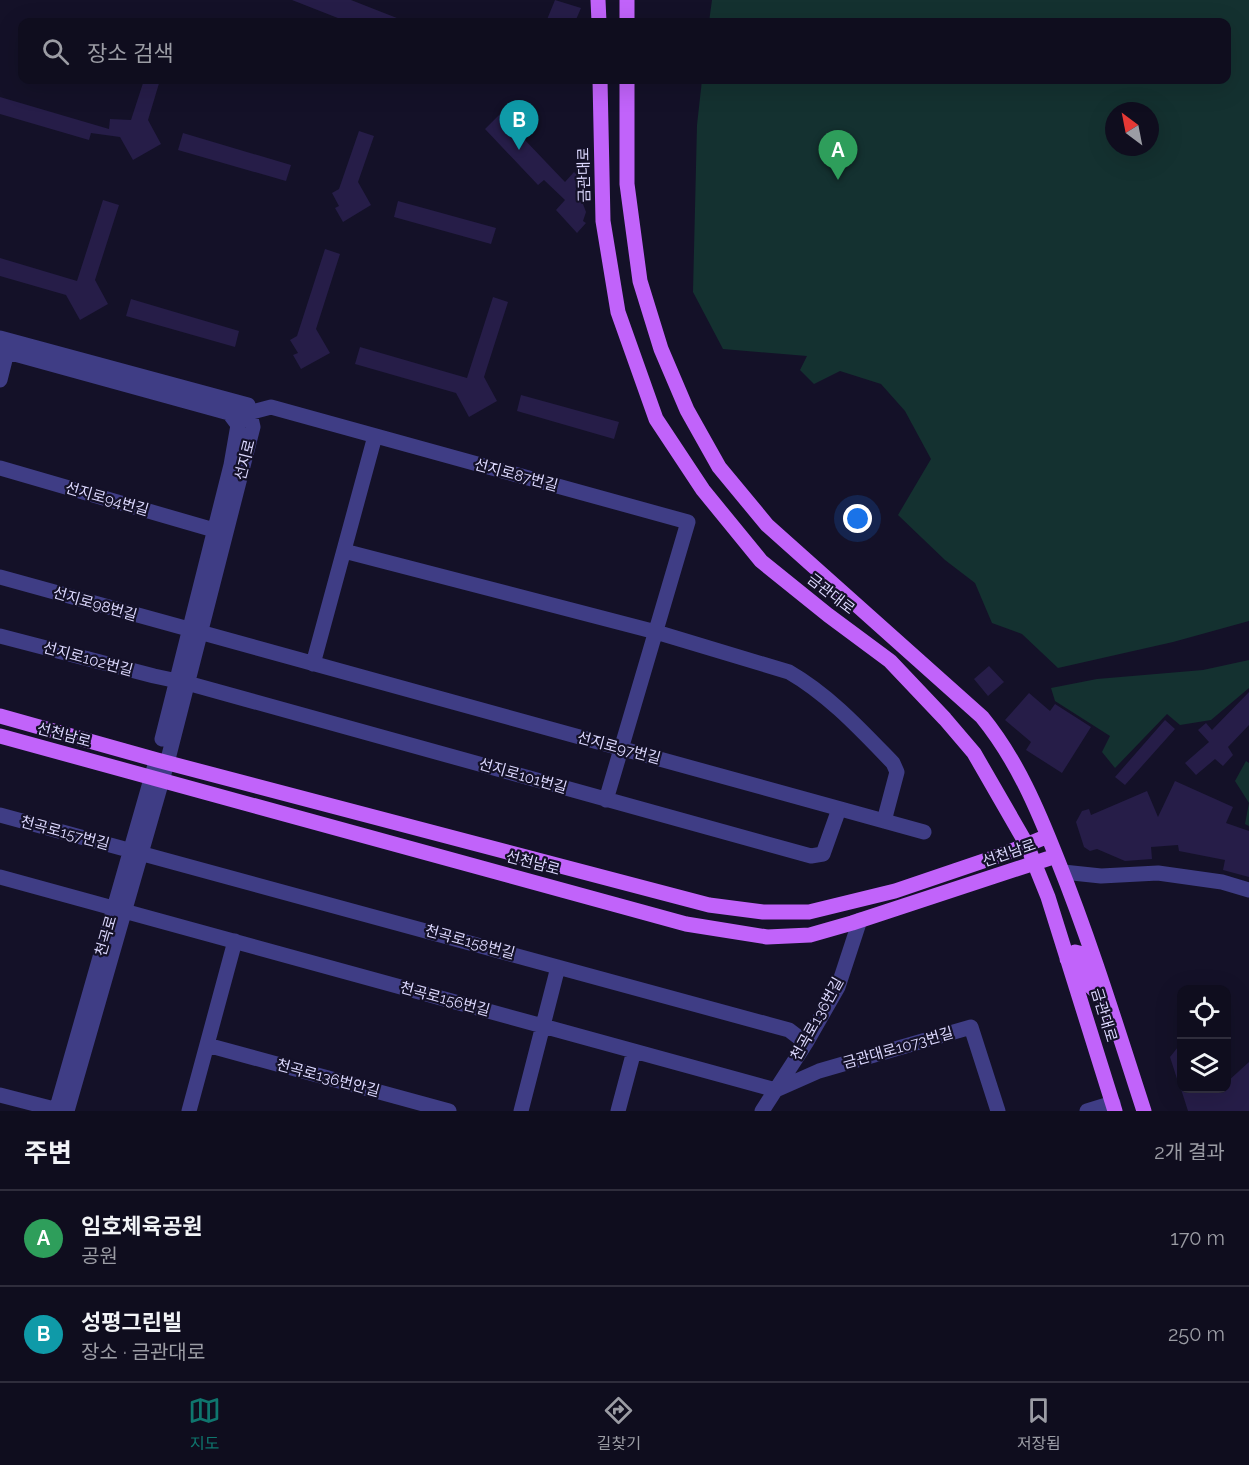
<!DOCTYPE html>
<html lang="ko">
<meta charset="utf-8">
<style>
body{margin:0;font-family:Raleway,"Noto Sans KR",sans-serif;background:#1d1b2b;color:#f1f3f6}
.controls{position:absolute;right:18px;bottom:18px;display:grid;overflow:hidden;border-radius:12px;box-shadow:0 6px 24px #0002}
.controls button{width:54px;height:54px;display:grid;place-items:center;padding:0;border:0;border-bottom:2px solid #2f2d3c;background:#0f0d1e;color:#f1f3f6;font:30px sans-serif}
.compass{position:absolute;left:1105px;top:102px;width:54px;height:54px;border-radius:50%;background:#0f0d1e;box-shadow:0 6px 24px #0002;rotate:328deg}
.you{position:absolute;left:858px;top:519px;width:21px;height:21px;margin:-15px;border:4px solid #fff;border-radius:50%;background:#1a73e8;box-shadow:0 0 0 9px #1a73e833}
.badge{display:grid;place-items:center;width:39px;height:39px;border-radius:50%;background:#0f766e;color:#fff;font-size:20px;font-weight:700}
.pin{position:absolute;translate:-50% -50px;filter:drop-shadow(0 2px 3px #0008)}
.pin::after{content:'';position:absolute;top:32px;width:21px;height:18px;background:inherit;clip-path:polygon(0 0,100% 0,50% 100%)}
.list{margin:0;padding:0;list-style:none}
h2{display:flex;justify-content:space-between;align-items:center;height:78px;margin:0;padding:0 24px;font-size:26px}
h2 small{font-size:20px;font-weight:400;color:#9b9ca4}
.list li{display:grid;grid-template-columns:39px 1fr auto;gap:18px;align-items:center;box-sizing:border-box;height:96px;padding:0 24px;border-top:2px solid #2f2d3c}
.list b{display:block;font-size:22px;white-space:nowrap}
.list p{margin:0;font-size:20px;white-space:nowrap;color:#9b9ca4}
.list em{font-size:20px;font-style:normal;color:#9b9ca4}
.icon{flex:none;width:33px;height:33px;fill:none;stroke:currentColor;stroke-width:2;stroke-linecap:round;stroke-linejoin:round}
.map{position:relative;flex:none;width:1249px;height:1111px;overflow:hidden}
.search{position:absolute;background:#0f0d1e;box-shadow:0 6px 24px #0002;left:18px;right:18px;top:18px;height:66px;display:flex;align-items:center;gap:15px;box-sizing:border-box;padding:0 21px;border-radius:12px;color:#9b9ca4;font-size:22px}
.sheet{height:270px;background:#0f0d1e}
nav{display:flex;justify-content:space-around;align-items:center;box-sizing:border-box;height:84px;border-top:2px solid #2f2d3c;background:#0f0d1e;font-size:16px;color:#9b9ca4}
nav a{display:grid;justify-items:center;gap:3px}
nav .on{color:#0f766e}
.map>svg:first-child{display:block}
.green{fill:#143130;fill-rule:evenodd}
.building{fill:#261d48}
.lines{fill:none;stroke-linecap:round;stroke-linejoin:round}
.minor{stroke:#3f3d85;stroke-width:15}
.major{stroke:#c163fa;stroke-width:15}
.labels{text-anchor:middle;stroke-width:4.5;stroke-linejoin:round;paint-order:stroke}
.street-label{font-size:15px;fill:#dcd8fe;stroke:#141128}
</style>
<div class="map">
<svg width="1249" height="1111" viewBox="0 0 1249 1111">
<rect width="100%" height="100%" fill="#141128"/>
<!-- green -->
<path class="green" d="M712 0H1249V621L1173 642 1058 668 1022 634 992 623 975 583 945 560 898 515 931 459 905 411 881 384 840 371 814 384 800 370 807 356 723 349 693 292 697 125 702 80H1226V22H709ZM1114 111H1150V147H1114Z
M1249 660V688L1211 720 1180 725 1167 714 1115 768 1102 752 1110 736 1055 701 1051 688 1097 679 1203 670Z
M1246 761 1249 763V826L1245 824 1249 803 1235 781Z"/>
<!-- building -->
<path class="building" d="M292 0H351L407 22H348Z
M555 0 581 8 575 22H546Z
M144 80H160L148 120 161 144 133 160 120 137 91 133 89 140 0 114V97L109 129 110 119 131 120Z
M500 114 565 182 574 172 587 185V201L583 204 586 212 583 221 586 223 577 233 556 210 565 200 544 180 538 185 485 129Z
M359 131 374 136 358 182 371 205 343 222 335 208 339 206 332 193 339 189Z
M183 133 291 165 286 181 178 150Z
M103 200 119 205 95 280 108 304 80 320 66 295 0 276V258L77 281Z
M398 201 496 228 491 244 394 217Z
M325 249 340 254 316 329 330 353 301 369 293 355 298 353 290 340 297 336Z
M493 297 508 302 484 377 497 401 469 417 456 393 355 364 360 347 467 378Z
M131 299 239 331 235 347 126 316Z
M521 395 619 422 614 439 517 411Z
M989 666 1004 682 988 696 974 679Z
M1249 692V725L1228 747 1233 755 1223 766 1215 759 1196 775 1185 763 1209 742 1198 730 1206 723 1212 730Z
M1029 693 1050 711 1055 704 1091 727 1062 773 1026 750 1031 742 1005 720Z
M1165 720 1175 729 1125 785 1115 777Z
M1175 781 1233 807 1226 823 1249 831V877L1223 870 1225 860 1179 851 1178 845 1151 847 1152 859 1125 861 1097 849 1090 851 1084 847 1076 822 1082 811 1089 809 1091 815 1147 791 1158 817Z
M1182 1042V1084L1179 1085 1170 1057Z
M1249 1062V1111H1188L1181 1089H1227V1082Z"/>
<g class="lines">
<!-- minor -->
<path class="minor" d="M0 338 248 405 253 427 167 763 67 1111
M0 350 229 413 238 425 231 465 162 739
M0 380 9 344
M241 415 271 407 688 522 606 800
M0 468 214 530
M344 551 656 632 789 672C829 695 861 730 893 763L897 772 884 821
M0 577 924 832
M0 636 154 676 187 683 811 856 823 854 839 809
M313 664 375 436
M0 815 789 1030 806 1043
M1063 872 1101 876 1158 873 1222 882 1249 890
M0 877 776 1090 819 1071 971 1027 998 1111
M207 1045 449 1111
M0 1095 62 1111
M56 1111 155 765
M189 1111 235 941
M521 1111 558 967
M618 1111 634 1051
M762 1111 806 1043 838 987 860 920
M1087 1111 1113 1103"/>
<!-- major -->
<path class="major" d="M598 0 599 22
M627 0V22
M600 80 603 221 618 312 656 419 703 490 761 561 828 615 890 661 945 719 974 753 1027 845 1048 897 1115 1111
M627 80V184L640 281 661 349 687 410 719 467 767 525 982 717C1017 760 1038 810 1058 861 1091 943 1117 1028 1144 1111
M0 716 157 760 709 905 763 912H809L895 891 1004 854 1048 836
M0 736 686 924 767 937 810 935 852 923 1056 856
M1067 959 1075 952 1079 953 1091 987 1108 1002"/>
</g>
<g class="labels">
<!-- street labels -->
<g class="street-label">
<text transform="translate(584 175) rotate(-91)" y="5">금관대로</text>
<text transform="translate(245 460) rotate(-76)" y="5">선지로</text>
<text transform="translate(516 475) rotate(15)" y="5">선지로87번길</text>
<text transform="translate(107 499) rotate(16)" y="5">선지로94번길</text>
<text transform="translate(831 594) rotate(38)" y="5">금관대로</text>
<text transform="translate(95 604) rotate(16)" y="5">선지로98번길</text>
<text transform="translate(88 659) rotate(15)" y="5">선지로102번길</text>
<text transform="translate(64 735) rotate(15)" y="5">선천남로</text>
<text transform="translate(619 748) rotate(15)" y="5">선지로97번길</text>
<text transform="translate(523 776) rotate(16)" y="5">선지로101번길</text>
<text transform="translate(65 833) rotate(15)" y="5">천곡로157번길</text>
<text transform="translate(1009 853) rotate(-19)" y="5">선천남로</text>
<text transform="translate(533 863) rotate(15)" y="5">선천남로</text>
<text transform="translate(106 936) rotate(-74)" y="5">천곡로</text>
<text transform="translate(470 942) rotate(15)" y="5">천곡로158번길</text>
<text transform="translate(445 999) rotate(15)" y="5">천곡로156번길</text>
<text transform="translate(1104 1015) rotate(73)" y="5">금관대로</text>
<text transform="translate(817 1019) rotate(-61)" y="5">천곡로136번길</text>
<text transform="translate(898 1048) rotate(-16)" y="5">금관대로1073번길</text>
<text transform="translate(328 1078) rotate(15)" y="5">천곡로136번안길</text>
</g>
</g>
</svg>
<div class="controls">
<button><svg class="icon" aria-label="locate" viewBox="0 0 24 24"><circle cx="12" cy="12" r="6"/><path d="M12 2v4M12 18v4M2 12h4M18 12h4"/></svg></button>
<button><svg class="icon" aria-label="layers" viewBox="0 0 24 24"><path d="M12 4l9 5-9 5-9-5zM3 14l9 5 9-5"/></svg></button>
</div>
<svg class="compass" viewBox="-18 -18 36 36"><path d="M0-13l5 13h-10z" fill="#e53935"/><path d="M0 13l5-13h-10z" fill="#9b9ca4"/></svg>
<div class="you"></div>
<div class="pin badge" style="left:838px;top:180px;background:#2e9e5b">A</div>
<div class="pin badge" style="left:519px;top:150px;background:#0f9aa8">B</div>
<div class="search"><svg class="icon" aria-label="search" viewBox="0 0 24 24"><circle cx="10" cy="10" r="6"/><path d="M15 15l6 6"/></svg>장소 검색</div>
</div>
<section class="sheet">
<h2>주변<small>2개 결과</small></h2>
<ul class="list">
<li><span class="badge" style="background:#2e9e5b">A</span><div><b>임호체육공원</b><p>공원</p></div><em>170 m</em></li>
<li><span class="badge" style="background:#0f9aa8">B</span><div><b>성평그린빌</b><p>장소 · 금관대로</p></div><em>250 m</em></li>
</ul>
</section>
<nav>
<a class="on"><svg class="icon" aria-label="map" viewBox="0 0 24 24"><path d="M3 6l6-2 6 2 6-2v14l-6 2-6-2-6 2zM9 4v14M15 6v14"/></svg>지도</a>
<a><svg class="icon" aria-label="directions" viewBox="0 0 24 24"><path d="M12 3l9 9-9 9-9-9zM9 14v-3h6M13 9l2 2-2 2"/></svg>길찾기</a>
<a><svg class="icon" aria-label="saved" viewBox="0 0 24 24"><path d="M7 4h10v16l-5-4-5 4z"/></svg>저장됨</a>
</nav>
